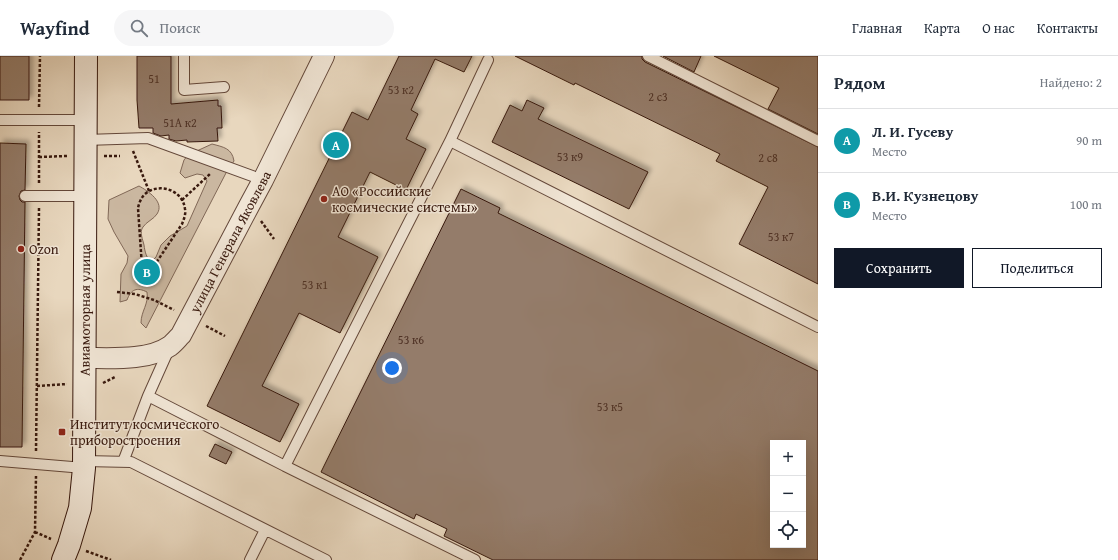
<!DOCTYPE html>
<html lang="ru">
<meta charset="utf-8">
<style>
body{margin:0;font-family:"Gentium Book Plus",serif;background:#f6f6f7;color:#1f2937}
.controls{position:absolute;right:12px;bottom:12px;display:grid;overflow:hidden;border-radius:0px;box-shadow:0 4px 16px #0002}
.controls button{width:36px;height:36px;display:grid;place-items:center;padding:0;border:0;border-bottom:1px solid #e0e1e3;background:#fff;color:#1f2937;font:20px sans-serif}
.you{position:absolute;left:392px;top:312px;width:14px;height:14px;margin:-10px;border:3px solid #fff;border-radius:50%;background:#1a73e8;box-shadow:0 0 0 6px #1a73e833}
.badge{display:grid;place-items:center;width:26px;height:26px;border-radius:50%;background:#111827;color:#fff;font-size:13px;font-weight:700}
.pin{position:absolute;translate:-50% -50%;border:2px solid #fff;box-shadow:0 1px 4px #0006}
.list{margin:0;padding:0;list-style:none}
h2{display:flex;justify-content:space-between;align-items:center;height:52px;margin:0;padding:0 16px;font-size:17px}
h2 small{font-size:13px;font-weight:400;color:#747a83}
.list li{display:grid;grid-template-columns:26px 1fr auto;gap:12px;align-items:center;box-sizing:border-box;height:64px;padding:0 16px;border-top:1px solid #e0e1e3}
.list b{display:block;font-size:15px;white-space:nowrap}
.list p{margin:0;font-size:13px;white-space:nowrap;color:#747a83}
.list em{font-size:13px;font-style:normal;color:#747a83}
.actions{display:flex;gap:8px;padding:12px 16px}
.actions a{flex:1;padding:9px 0;border:1px solid #111827;border-radius:0px;text-align:center;font-size:14px;color:#111827}
.actions .main{background:#111827;color:#fff}
.icon{flex:none;width:22px;height:22px;fill:none;stroke:currentColor;stroke-width:2;stroke-linecap:round;stroke-linejoin:round}
.map{position:relative;flex:none;width:818px;height:504px;overflow:hidden}
header{display:flex;align-items:center;gap:24px;box-sizing:border-box;height:56px;padding:0 20px;background:#fff;border-bottom:1px solid #e0e1e3}
header strong{font-size:19px}
nav{display:flex;gap:22px;margin-inline-start:auto;font-size:14px}
.search{width:280px;height:36px;background:#f6f6f7;display:flex;align-items:center;gap:10px;box-sizing:border-box;padding:0 14px;border-radius:22px;color:#747a83;font-size:15px}
main{display:flex}
aside{flex:1;background:#fff}
.map>svg:first-child{display:block}
.green{fill:#cab7a0;stroke:#816857}
.building{fill:#947c6a;stroke:#38190e;fill-rule:evenodd;filter:url(#shadow)}
.lines{fill:none;stroke-linecap:round;stroke-linejoin:round}
.lane-casing{stroke:#64483a;stroke-width:12}
.street-casing{stroke:#64483a;stroke-width:22}
.secondary-casing{stroke:#38190e;stroke-width:24}
.path{stroke:#38190e;stroke-width:2.5;stroke-dasharray:3 2;stroke-linecap:butt}
.lane{stroke:#f0e5d5;stroke-width:10}
.street{stroke:#f0e5d5;stroke-width:20}
.secondary{stroke:#f0e5d5;stroke-width:22}
.poi-dot{fill:#8f2418;stroke:#f0e5d5;stroke-width:1.5}
.labels{text-anchor:middle;stroke-width:3;stroke-linejoin:round;paint-order:stroke}
.number-label{font-size:12px;fill:#4f3225}
.poi-label{font-size:14px;fill:#38190e;stroke:#f0e5d5;text-anchor:start}
.street-label{font-size:14px;fill:#38190e;stroke:#f0e5d5}
</style>
<header>
<strong>Wayfind</strong>
<div class="search"><svg class="icon" aria-label="search" viewBox="0 0 24 24"><circle cx="10" cy="10" r="6"/><path d="M15 15l6 6"/></svg>Поиск</div>
<nav><a>Главная</a><a>Карта</a><a>О нас</a><a>Контакты</a></nav>
</header>
<main>
<div class="map">
<svg width="818" height="504" viewBox="0 0 818 504">
<defs>
<filter id="shadow"><feDropShadow dx="3.5" dy="-3.5" stdDeviation="2" flood-color="#0004"/></filter>
</defs>
<rect width="100%" height="100%" fill="#e8d7be"/>
<filter id="stains"><feTurbulence type="fractalNoise" baseFrequency=".005" numOctaves="4"/><feColorMatrix values="0 0 0 0 .2 0 0 0 0 .09 0 0 0 0 .02 0 0 0 .5 -.17"/></filter>
<radialGradient id="worn" r=".72"><stop offset=".6" stop-color="#630" stop-opacity="0"/><stop offset="1" stop-color="#630" stop-opacity=".3"/></radialGradient>
<!-- green -->
<path class="green" d="M212 88C223 91 232 92 234 105L227 115 146 272 141 267C141 255 149 248 147 236 137 231 131 233 127 244L120 246 121 218 127 207 128 200 114 176 108 163 109 144 139 130C148 135 165 146 157 158 154 163 146 166 143 171 139 176 143 184 144 189 145 196 146 201 151 206L156 201 161 189 170 180 187 170 207 125 203 119 197 118 185 122 180 117 184 104 188 99Z"/>
<!-- building -->
<path class="building" d="M0 0H29V44H0Z
M137 0H171V48L218 44V50H221L222 72H217L218 85 187 86V84L176 85 169 83V79L161 80 153 77V72H139L137 44Z
M399 0H472L464 16 435 3 411 54 418 58 406 83 426 93 406 134 370 116 338 181 378 201 340 277 299 257 262 330 299 348 280 386 207 350 352 56 368 64Z
M515 0H642V3L645 6 818 91V228L739 188 768 131 716 105 720 98 575 27 574 29Z
M663 0H701L694 16Z
M714 0H818V78L768 53 779 32Z
M527 44 544 52 538 63 648 116 629 153 492 86 510 49 522 55Z
M0 87 26 88 25 134 21 135 19 140 20 144 22 146H25L22 391H0Z
M461 133 500 152 498 157 818 315V504H493L444 480 447 473 416 458 414 463 321 416ZM773 387H803V489H773Z
M215 388 232 396 226 408 209 400Z"/>
<g class="lines">
<!-- lane casing -->
<g class="lane-casing">
<path id="lane" d="M184 0V34L224 31
M648 0 818 85
M0 64H85
M85 84 148 82 263 124
M450 85 818 271
M25 140H85
M148 340 285 410 450 85 488 4
M0 405 84 412
M84 405 131 406 326 504
M123 406 148 340 169 293
M285 410 475 504
M250 504 265 474"/>
</g>
<!-- street casing -->
<g class="street-casing">
<g id="street">
<path id="s1" d="M85 302C110 302 149 305 170 290 174 287 178 282 181 279L249 150 263 124 324 0"/>
</g>
</g>
<!-- secondary casing -->
<g class="secondary-casing">
<g id="secondary">
<path id="s2" d="M63 504 69 489 80 452 84 412 86 0"/>
</g>
</g>
<!-- path -->
<path class="path" d="M39 51 40 0
M133 95 149 135
M104 100H120
M39 101 67 100
M39 127V76
M182 144 210 118
M261 165 274 183
M141 216a6 6 0 1 1 12 0a6 6 0 1 1-12 0Z
M142 211 138 152C139 147 141 142 145 138 159 126 183 134 185 153 186 158 184 163 182 168L152 213
M117 236 135 238 154 244 174 254
M206 270 225 280
M103 327 115 321
M37 330 67 328
M36 395 39 152
M35 476 51 483
M86 495 111 504
M20 504 35 476 36 420"/>
<!-- lane -->
<use href="#lane" class="lane"/>
<!-- street -->
<use href="#street" class="street"/>
<!-- secondary -->
<use href="#secondary" class="secondary"/>
</g>
<!-- markers -->
<g class="poi-dot">
<circle cx="324" cy="143" r="4"/>
<circle cx="21" cy="193" r="4"/>
<rect x="58" y="372" width="8" height="8" rx="2"/>
</g>
<g class="labels">
<!-- number labels -->
<g class="number-label">
<text x="154" y="27">51</text>
<text x="401" y="38">53 к2</text>
<text x="658" y="45">2 с3</text>
<text x="180" y="71">51А к2</text>
<text x="570" y="105">53 к9</text>
<text x="768" y="106">2 с8</text>
<text x="781" y="185">53 к7</text>
<text x="315" y="233">53 к1</text>
<text x="411" y="288">53 к6</text>
<text x="610" y="355">53 к5</text>
</g>
<!-- poi labels -->
<g class="poi-label">
<text x="332" y="140">АО «Российские<tspan x="332" dy="16">космические системы»</tspan></text>
<text x="29" y="198">Ozon</text>
<text x="70" y="373">Институт космического<tspan x="70" dy="16">приборостроения</tspan></text>
</g>
<!-- street labels -->
<g class="street-label">
<text dy="5" stroke="none"><textPath href="#s1" startOffset="208">улица Генерала Яковлева</textPath></text>
<text dy="5" stroke="none"><textPath href="#s2" startOffset="253">Авиамоторная улица</textPath></text>
</g>
</g>
<rect width="100%" height="100%" filter="url(#stains)"/>
<rect width="100%" height="100%" fill="url(#worn)"/>
</svg>
<div class="controls">
<button>+</button>
<button>−</button>
<button><svg class="icon" aria-label="locate" viewBox="0 0 24 24"><circle cx="12" cy="12" r="6"/><path d="M12 2v4M12 18v4M2 12h4M18 12h4"/></svg></button>
</div>
<div class="you"></div>
<div class="pin badge" style="left:336px;top:89px;background:#0f9aa8">A</div>
<div class="pin badge" style="left:147px;top:216px;background:#0f9aa8">B</div>
</div>
<aside>
<h2>Рядом<small>Найдено: 2</small></h2>
<ul class="list">
<li><span class="badge" style="background:#0f9aa8">A</span><div><b>Л. И. Гусеву</b><p>Место</p></div><em>90 m</em></li>
<li><span class="badge" style="background:#0f9aa8">B</span><div><b>В.И. Кузнецову</b><p>Место</p></div><em>100 m</em></li>
</ul>
<div class="actions"><a class="main">Сохранить</a><a>Поделиться</a></div>
</aside>
</main>
